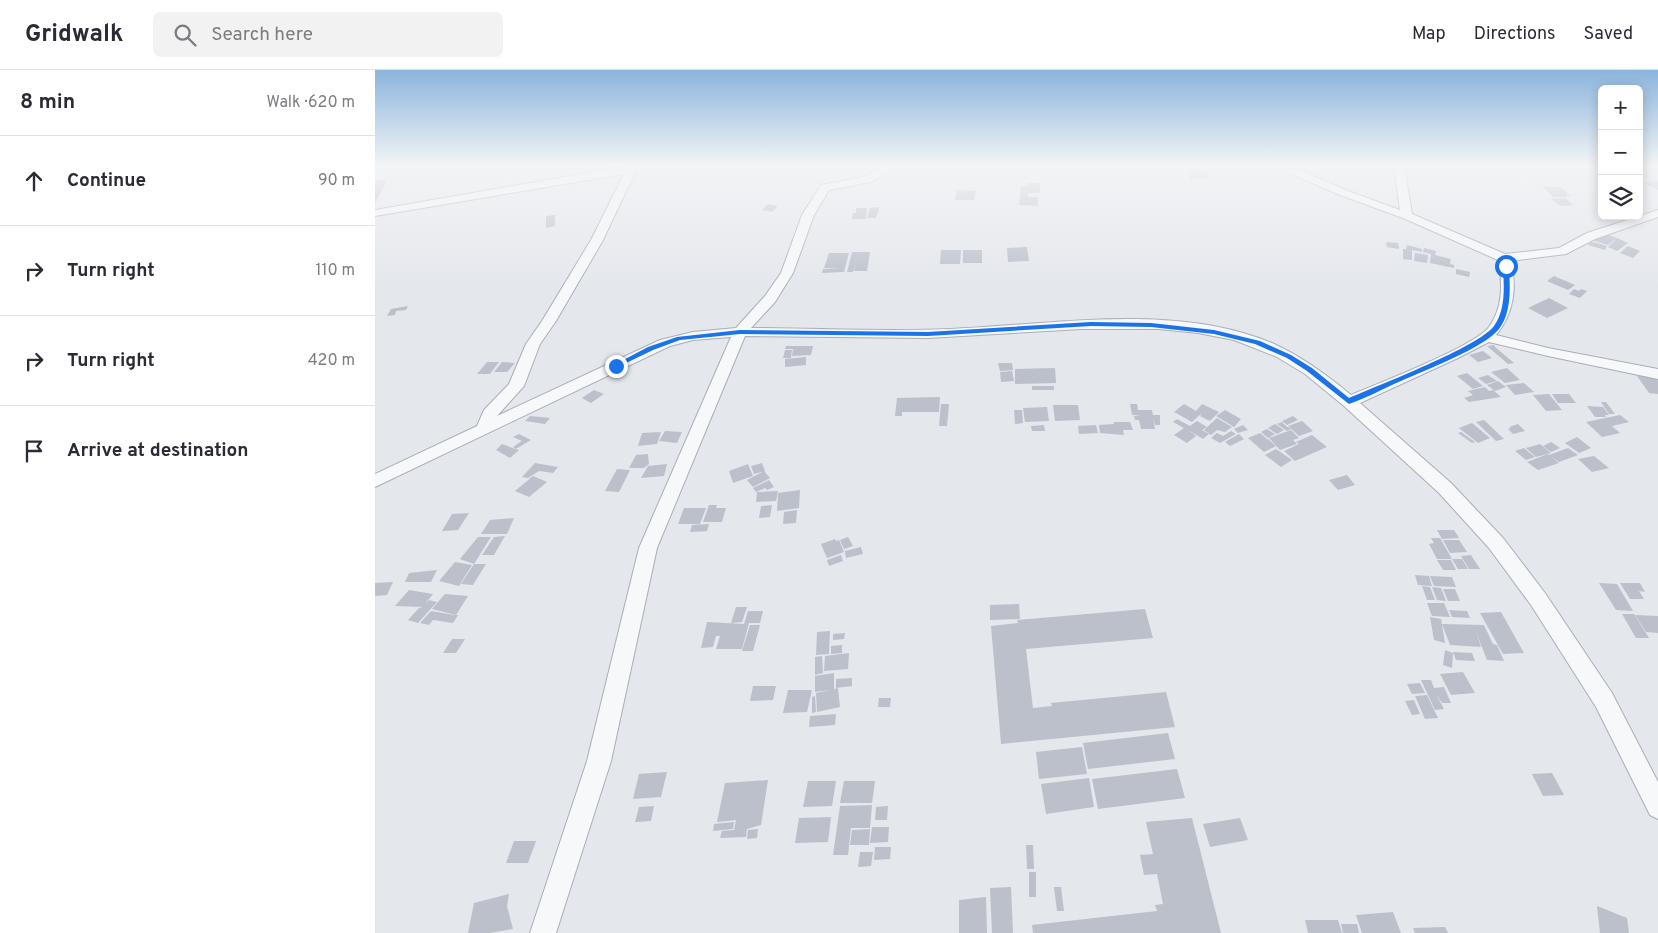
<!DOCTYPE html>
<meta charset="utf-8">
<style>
body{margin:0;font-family:Overpass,sans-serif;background:#f2f2f3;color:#2b2b33}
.controls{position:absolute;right:15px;top:15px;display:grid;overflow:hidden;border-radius:8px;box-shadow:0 2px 12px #0003}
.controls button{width:45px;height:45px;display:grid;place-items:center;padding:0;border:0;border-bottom:1px solid #e1e1e2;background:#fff;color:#2b2b33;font:25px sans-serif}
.stop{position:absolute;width:15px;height:15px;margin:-11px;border:4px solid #1a73e8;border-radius:50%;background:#fff}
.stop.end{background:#1a73e8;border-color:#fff;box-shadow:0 1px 5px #0008}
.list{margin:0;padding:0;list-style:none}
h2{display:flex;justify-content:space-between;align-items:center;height:65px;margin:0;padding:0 20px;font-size:21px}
h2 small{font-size:16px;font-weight:400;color:#7c7c81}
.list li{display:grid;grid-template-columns:32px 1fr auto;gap:15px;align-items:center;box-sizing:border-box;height:90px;padding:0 20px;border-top:1px solid #e1e1e2}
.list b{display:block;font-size:19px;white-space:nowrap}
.list em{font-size:16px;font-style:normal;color:#7c7c81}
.icon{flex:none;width:28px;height:28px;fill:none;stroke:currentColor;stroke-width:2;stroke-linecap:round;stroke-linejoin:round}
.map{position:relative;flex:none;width:1283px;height:863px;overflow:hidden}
header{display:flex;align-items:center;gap:30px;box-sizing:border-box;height:70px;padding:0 25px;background:#fff;border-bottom:1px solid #e1e1e2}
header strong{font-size:24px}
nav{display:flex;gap:28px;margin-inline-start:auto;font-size:18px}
.search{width:350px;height:45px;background:#f2f2f3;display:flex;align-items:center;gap:12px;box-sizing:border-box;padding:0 18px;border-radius:8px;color:#7c7c81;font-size:19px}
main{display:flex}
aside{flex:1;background:#fff}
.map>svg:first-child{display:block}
.building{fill:#bbc0ca}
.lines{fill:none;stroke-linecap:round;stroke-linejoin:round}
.minor-casing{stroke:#a9aeb7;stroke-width:2}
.minor{fill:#f7f8fa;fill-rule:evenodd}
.route{fill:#1a73e8}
</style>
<header>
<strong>Gridwalk</strong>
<div class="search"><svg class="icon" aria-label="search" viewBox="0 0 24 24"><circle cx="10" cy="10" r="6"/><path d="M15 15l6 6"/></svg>Search here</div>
<nav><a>Map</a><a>Directions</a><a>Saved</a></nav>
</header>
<main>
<aside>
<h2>8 min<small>Walk · 620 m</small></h2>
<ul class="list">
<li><svg class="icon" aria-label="ahead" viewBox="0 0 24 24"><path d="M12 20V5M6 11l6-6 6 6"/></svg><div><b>Continue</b></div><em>90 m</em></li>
<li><svg class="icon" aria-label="right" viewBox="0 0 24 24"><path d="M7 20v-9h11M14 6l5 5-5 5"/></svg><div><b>Turn right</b></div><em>110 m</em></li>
<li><svg class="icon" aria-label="right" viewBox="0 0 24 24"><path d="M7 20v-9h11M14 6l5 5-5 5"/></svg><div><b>Turn right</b></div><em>420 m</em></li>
<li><svg class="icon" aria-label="arrive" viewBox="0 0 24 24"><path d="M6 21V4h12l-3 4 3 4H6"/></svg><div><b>Arrive at destination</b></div></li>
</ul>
</aside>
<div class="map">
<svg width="1283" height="863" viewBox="0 0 1283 863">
<rect width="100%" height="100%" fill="#e4e7ec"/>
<!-- building -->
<path class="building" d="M813 99H826L827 101H832L834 109H815Z
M13 109 0 133V111Z
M1276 111H1283V120L1268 113Z
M652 113H665V123H653V127H663V136L644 135 646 116H652Z
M1167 116H1171L1176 121 1172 117H1186L1197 127 1190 124 1193 127H1178Z
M582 120 601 121 599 130H580Z
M1190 128 1199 135 1185 136 1176 129Z
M393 134 403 136 397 142 387 140Z
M504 137 503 144H497H502L501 148H492L495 138Z
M481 138H492L491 149H477L478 143H481Z
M180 145V156L171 158V146Z
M1229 163 1242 168 1233 175 1219 171Z
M1242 168 1253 173 1242 181 1233 177Z
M1011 172 1023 173 1024 179 1012 177Z
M1216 172 1222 173 1232 176 1230 180 1213 175Z
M1032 175 1047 179V182L1037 180V190L1028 189V179H1031Z
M1253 176 1265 181 1258 188 1245 183Z
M652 177 654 191 633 192 632 178Z
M1049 178 1061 181 1060 185 1076 189 1075 194 1079 195V198L1055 193 1056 184 1048 182Z
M566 180H586L585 194H565Z
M588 180H607V193H588Z
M477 182H495L492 201H479L480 195 478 202H472Z
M454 183H474L469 202 447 203 448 199H466L449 198Z
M1040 183 1053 185 1052 193 1039 191Z
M1081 199 1095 202 1094 207 1081 204Z
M1179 206 1200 215 1193 220 1172 211Z
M1199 219 1204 221 1206 219 1212 221 1205 228 1194 224Z
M1174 228 1193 238 1172 248 1153 238Z
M33 236 31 240 21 241 20 245 12 246 16 239Z
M1119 275 1120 277 1139 293 1133 294 1112 276Z
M411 276H438L436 285 417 286 418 279H410Z
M410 280H417L416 288H408Z
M1108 281 1117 288 1103 292 1094 285Z
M431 287V295L410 297V289Z
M112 292H124L115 304H102Z
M127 292 140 293 132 302H119Z
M623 293H637L638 300 625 301Z
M680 298 681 313 640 314V299Z
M1132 298 1145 310 1130 313 1116 302Z
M637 301 639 311 626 312 625 302Z
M1092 303 1108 316 1098 319 1082 306Z
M1113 305 1122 311 1111 314 1103 308Z
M1262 306 1281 307 1283 311V324L1274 323Z
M1123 311 1131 317 1120 321 1112 315Z
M1149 313 1159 322 1140 325 1131 315Z
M657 316H679V320H657Z
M1110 317 1114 321 1118 320 1126 327 1094 332 1089 328 1098 325 1093 321Z
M219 320 229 324 216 333 207 328Z
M1174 324 1187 340 1171 341 1158 325Z
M1177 324H1194L1201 333H1183Z
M565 327 564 342H527V346H520L522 328Z
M1226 332H1231L1240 344H1234Z
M566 334H574L572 356H564Z
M755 334H762L763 340H777L778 345H785V355H780L778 348 780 359H766L764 350H760L759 346 766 345H757Z
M809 334 821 341 827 334 844 342 835 351 825 346 827 343 817 352 799 342Z
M678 335H703L705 350 680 351Z
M1212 336 1228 337 1234 345H1230L1231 347H1220Z
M672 337 674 351 650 352 648 338Z
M639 340H647L648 353 640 354Z
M850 340 866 349 859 357 841 346Z
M1245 345 1254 352 1237 356 1231 351 1245 363 1227 367 1211 352Z
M155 346 175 348 170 354 150 351Z
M918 346 923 350 912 355 907 351Z
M842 348 857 357 850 362 842 360 836 365 829 360Z
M802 349 815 356 822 351 832 357 827 360 834 364 828 369 813 360 821 366 812 373 799 365 809 358 798 352Z
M1109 350 1129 369 1121 371 1101 352Z
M927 351 938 361 924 366 913 356Z
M739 352H755L758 360H748L749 365 725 363 724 355 739 354Z
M907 352 911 356 916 359 912 361 902 354Z
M1097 353 1115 368 1103 373 1084 358Z
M900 354 909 360 902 364 893 358Z
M1143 354 1150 361 1138 364 1133 359 1136 358 1134 357Z
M669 355 670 361H657L656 356Z
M721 355 723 363 704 364 703 356Z
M868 355 873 360 863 363 859 359Z
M892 359 900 364 893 368 886 362Z
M916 360 924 368 918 370 922 374 905 380 894 368Z
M290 361 307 362 302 373 284 371Z
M856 361 861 364 845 373 836 368 842 363 848 366Z
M286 362 282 374 263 376 267 363Z
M1086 362 1100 372 1097 373 1083 363Z
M885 363 892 369 890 370 893 369 901 376 889 382 873 368Z
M144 364 156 370 141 379 138 377 147 371 138 367Z
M864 364 869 369 855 376 850 372Z
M937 365 952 377 920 391 909 381 924 374 921 372Z
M1202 367 1216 378 1204 383 1190 373Z
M1176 372 1185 378 1176 382 1168 376Z
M127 374 140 379 144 380 135 388 121 380Z
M1165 374 1176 383 1161 387 1151 378Z
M1149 378 1160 387 1151 390 1140 381Z
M1193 378 1203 385 1184 392 1174 385Z
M901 379 917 390 906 397 890 385Z
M273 384 274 394 269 398H254L261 385Z
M1173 384 1184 393 1163 400 1152 392Z
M1219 386 1234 398 1217 402 1203 389Z
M160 393 183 397 178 403 164 401 153 408 147 407Z
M387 393 390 401 379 404 376 396Z
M292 394 289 406 266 408 273 396Z
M373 394 378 406 358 413 354 401Z
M242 399 255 400 244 422 230 421Z
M389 401 395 408 378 417 372 410Z
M972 405 980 415 963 420 954 410Z
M158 406 172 412 154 427 140 421Z
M394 410 399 417 392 420 390 418 381 422 378 418Z
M425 420 424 438 402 441 403 423Z
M403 421 401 431 381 432 382 422Z
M334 435H342L341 438H351L347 452H328Z
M397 435 395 447 384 448 386 436Z
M309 438H331L325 454H303Z
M422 440 421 453 408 454 409 442Z
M94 443 83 460 67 461 77 444Z
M139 448 132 464H106L115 450Z
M334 454 332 461 315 462 317 455Z
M1062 460H1079L1084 468 1067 469Z
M130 466 119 485H107L119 467Z
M103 467H116L99 494H111L98 515 86 514 99 494 85 489Z
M473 467 478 476 469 479 465 470Z
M1056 468H1065L1077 489H1062L1054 474 1059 473Z
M460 469 461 471 464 470 469 482 452 488 446 474Z
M1068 470H1084L1092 482 1075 483Z
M486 477 488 484 471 488 470 481Z
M466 485 468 491 454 496 452 490Z
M1096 485 1105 499H1094L1086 486Z
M1077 489H1087L1093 499H1083Z
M1062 490H1076L1081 500H1068Z
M80 492 97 495 84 516 64 511Z
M62 500 56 512H30L34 503Z
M1040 505 1054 506 1057 516 1043 515Z
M1055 506 1077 507 1081 517 1059 516Z
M18 512 12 525 0 526V513Z
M1224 513 1242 514 1258 541 1241 540Z
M1245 513H1265L1270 522 1264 521 1269 529H1255Z
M1047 516 1055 517 1060 530H1052Z
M1057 517 1066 518 1071 531 1062 530Z
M1068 519H1080L1085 531H1073Z
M34 520 58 524 50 534 54 530 62 532 43 553 33 550 44 538 48 537 20 536Z
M70 524 93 526 81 545 57 539Z
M1052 533H1069L1075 547 1057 546Z
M644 534 645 549 615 550V535Z
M361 537H372L367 552 356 553Z
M770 539 778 568 651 579 658 638 677 636 676 633 791 622 800 657 626 674 616 556 643 553 642 550Z
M1074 540 1092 541 1095 548 1077 547Z
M56 541 79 545H83L78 553 58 550 54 555 45 553Z
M373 541H388L385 553H374L367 579H341L345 566H341L338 577 326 578 332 552 369 554Z
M1126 542 1149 583 1128 584 1105 543Z
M1247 544H1259L1274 568H1261Z
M1260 545 1283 546V563L1271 562Z
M1055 547 1066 549 1070 573 1059 570Z
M1067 554 1109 555 1118 574 1122 575 1129 591 1112 590 1101 562 1106 577 1075 575Z
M375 555H385L378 581H367Z
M455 561 454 584 441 585 442 562Z
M470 563 469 569 458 570V564Z
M77 569H90L81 583H68Z
M467 575V583L456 584V576Z
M1070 580 1078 583 1077 598 1068 595Z
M1078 582 1097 583 1100 591 1081 590Z
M474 583 473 599 449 601 450 586Z
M447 586 448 603 440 605V587Z
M1088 602 1100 623 1076 625 1065 604Z
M459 603V619L463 618 465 637 442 642 441 623 455 620 440 622V606Z
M477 608V616L461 618V609Z
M1046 610H1056L1059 618 1069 617 1076 633H1067L1061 624 1069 639 1060 640Z
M1045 613 1050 623 1037 624 1032 614Z
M378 616H401L398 630 375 631Z
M413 620H437L432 642 408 643Z
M1052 625 1063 648 1050 649 1040 626Z
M440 626 441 642 437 643V627Z
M504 628H516L515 637H503Z
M1039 630 1045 644 1037 645 1030 631Z
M461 644 460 655 434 657 435 646Z
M793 663 800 689 713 699 708 673Z
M707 677 712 704 664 709 661 682Z
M802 699 810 728 723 739 717 709Z
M292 702 286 727 258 729 264 704Z
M1177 703 1189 725 1168 726 1157 704Z
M714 708 719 737 671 744 666 714Z
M393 710 386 755 372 759 371 767 345 768 347 761 359 760 361 750 342 752 350 713Z
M433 711H461L457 736 428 737Z
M469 711H500L497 733H465Z
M497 735 495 758H476L473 785H458L465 736Z
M279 736 276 751 260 752 264 737Z
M513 736 512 750H500L501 737Z
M456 747 453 772 420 773 424 748Z
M817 748 846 863H658L657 855 782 841 780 835 788 834 782 804 769 805 765 785 778 784 771 752Z
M865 748 873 770 835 777 828 754Z
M359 752 358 759 338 761 339 754Z
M497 757H514L513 772 495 773Z
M383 759 382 768 372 769 373 760Z
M495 759 494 775H475L477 760Z
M139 771H161L153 793H131Z
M651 775H658L659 799H652Z
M500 777H516L515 789 499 790Z
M485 782H498L496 796 483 797Z
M654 802H661V827H654Z
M636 817 638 863H617L615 818Z
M679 817H686L689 841H682Z
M134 824 132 836 138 859 114 863H93L99 833Z
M611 827 612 863H584V830Z
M1222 836 1252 848 1254 863H1225Z
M1018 842 1026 863H987L981 845Z
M930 850H963L967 863H933Z
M966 854H982L984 863H968Z
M1070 857 1073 863H1040L1038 858Z"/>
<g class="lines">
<!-- minor casing -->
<g class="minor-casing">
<path id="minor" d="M253 96H263L228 170 181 251 165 274 149 316 122 346 285 270 318 262 361 258 390 226 406 203 427 145 446 115 489 107 511 96H523L496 112 454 120 439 145 418 203 400 232 376 258C442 258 508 262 574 259 677 255 798 232 897 273 926 286 952 305 976 325 1004 313 1098 277 1114 257 1128 238 1128 212 1123 190L1028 148 965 125 903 98 902 96H915L973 121 1025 140 1019 96H1029L1037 144 1130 184 1184 178 1212 163 1283 140V147L1220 169 1191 184 1136 191C1142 217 1139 244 1121 265L1173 278 1283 299V309L1173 286 1114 272 1083 288 985 333 1076 413 1128 468 1170 523 1237 623 1283 712V749L1275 745 1221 637 1156 535 1114 478 1064 423 969 336 930 304 902 287 859 270 823 263 784 259H707L553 268 370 266 282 478 236 691 181 863H155L212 691 264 478 356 267 318 270 295 276 0 417V404L102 356 109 340 134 314 151 274 167 251 216 170 249 104 0 146V140Z"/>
</g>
<!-- minor -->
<use href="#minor" class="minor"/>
</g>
<!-- sky -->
<linearGradient id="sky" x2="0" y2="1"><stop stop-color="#8bb4dd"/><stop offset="0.44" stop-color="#f3f4f6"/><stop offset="1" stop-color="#f3f4f6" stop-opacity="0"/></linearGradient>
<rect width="1283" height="217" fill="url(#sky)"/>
<!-- route -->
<path class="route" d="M1131 195 1134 196C1135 217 1137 242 1124 259 1109 278 1050 300 1026 311 1009 318 992 328 974 334L932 301 912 288 880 274 839 264 776 257 716 256 553 266 365 264 305 270 278 280 243 297 237 296 273 277 302 267 365 260 553 262 716 252 776 253 839 260 885 271 916 285 937 298 974 328C1002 316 1105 276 1119 256 1131 239 1129 216 1128 196Z"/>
</svg>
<div class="controls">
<button>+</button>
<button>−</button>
<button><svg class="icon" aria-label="layers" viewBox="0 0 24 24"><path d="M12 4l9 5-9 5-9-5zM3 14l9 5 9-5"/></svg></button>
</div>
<div class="stop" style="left:1131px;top:196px"></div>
<div class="stop end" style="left:241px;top:296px"></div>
</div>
</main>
